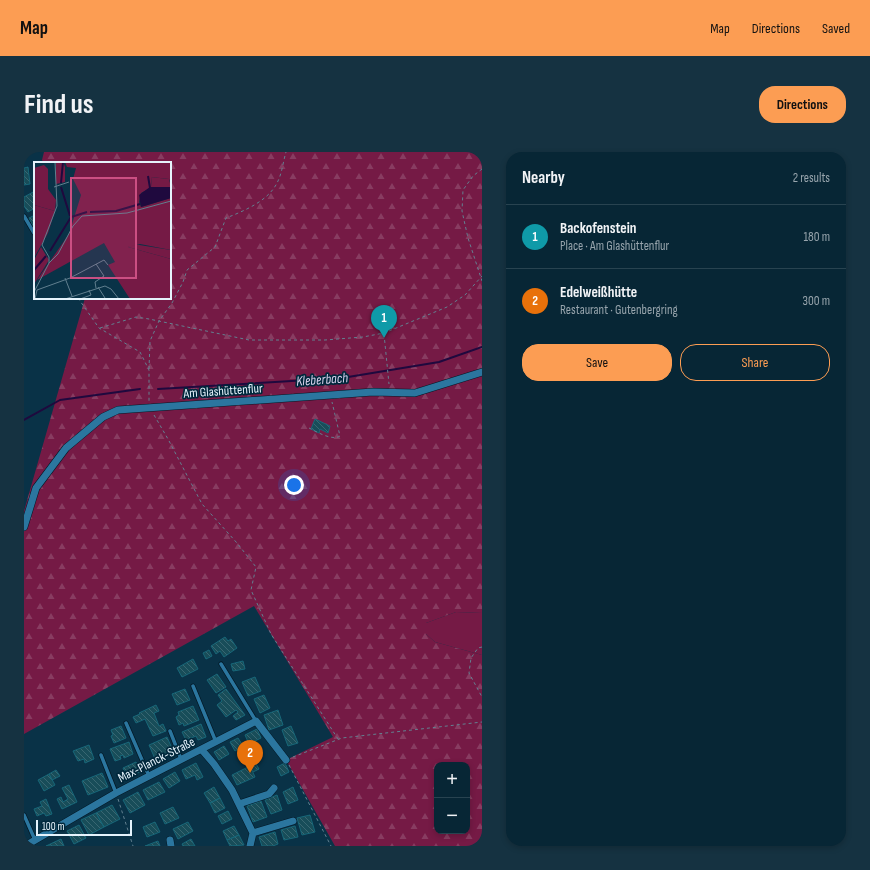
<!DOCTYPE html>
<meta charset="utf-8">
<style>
body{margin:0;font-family:"Sofia Sans Condensed",sans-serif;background:#153241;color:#f1f3f6}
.controls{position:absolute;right:12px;bottom:12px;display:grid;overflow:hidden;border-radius:8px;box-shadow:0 2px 6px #0003}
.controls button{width:36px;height:36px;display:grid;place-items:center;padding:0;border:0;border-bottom:1px solid #284350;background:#072635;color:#f1f3f6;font:20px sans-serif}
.scale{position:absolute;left:12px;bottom:10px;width:96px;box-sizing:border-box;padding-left:4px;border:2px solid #e5f3fc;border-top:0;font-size:11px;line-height:14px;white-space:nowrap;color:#e5f3fc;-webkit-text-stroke:3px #00283c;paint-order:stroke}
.you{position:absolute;left:270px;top:333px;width:14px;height:14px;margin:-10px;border:3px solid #fff;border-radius:50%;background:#1a73e8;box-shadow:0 0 0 6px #1a73e833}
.badge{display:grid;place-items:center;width:26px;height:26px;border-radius:50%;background:#fc9d53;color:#fff;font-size:13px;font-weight:700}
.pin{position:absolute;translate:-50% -33px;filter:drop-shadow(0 1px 2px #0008)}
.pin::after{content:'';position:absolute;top:21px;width:14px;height:12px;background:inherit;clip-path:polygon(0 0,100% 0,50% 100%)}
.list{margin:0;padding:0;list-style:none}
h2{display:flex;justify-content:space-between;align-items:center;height:52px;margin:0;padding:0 16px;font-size:17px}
h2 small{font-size:13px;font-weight:400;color:#98a5ad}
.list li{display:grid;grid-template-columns:26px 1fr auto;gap:12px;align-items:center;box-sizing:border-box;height:64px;padding:0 16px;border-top:1px solid #284350}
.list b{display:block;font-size:15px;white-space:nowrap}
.list p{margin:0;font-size:13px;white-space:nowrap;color:#98a5ad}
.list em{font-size:13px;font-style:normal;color:#98a5ad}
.actions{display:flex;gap:8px;padding:12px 16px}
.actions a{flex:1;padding:9px 0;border:1px solid #fc9d53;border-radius:16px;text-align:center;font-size:14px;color:#fc9d53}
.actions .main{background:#fc9d53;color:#111}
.map{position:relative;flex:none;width:458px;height:694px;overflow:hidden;border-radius:16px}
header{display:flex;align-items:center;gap:24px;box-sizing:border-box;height:56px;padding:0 20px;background:#fc9d53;color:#111}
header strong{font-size:19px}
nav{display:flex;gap:22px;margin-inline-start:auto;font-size:14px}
.intro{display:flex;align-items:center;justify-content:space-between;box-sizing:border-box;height:96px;padding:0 24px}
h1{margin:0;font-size:28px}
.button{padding:10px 18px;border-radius:16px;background:#fc9d53;color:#111;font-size:14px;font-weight:700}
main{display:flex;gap:24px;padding:0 24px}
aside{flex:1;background:#072635;border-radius:16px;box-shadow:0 2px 6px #0003}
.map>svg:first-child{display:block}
.green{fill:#751a45}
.forest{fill:url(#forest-firs);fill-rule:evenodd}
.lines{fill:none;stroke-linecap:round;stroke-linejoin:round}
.stream{stroke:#1f093e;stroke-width:2}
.building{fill:url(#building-back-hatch);stroke:#176779}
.lane-casing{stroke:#031825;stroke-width:5}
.street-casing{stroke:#031825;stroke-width:8}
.path{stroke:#638191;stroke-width:1;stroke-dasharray:3 3;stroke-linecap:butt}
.lane{stroke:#2b769f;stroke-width:3.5}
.street{stroke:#2b769f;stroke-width:7}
.labels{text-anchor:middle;stroke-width:3.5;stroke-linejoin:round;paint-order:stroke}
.street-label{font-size:13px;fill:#e5f3fc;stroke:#00283c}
.water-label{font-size:14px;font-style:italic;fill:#d9d2ed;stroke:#00283c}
.inset-river{fill:none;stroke:#1f093e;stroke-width:2}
.inset-road{fill:none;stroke:#617f8f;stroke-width:1}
.view{fill:#cb4f83;fill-opacity:0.15;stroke:#cb4f83;stroke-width:2}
.inset-edge{fill:none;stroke:#e5f3fc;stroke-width:2}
</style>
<header>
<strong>Map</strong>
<nav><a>Map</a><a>Directions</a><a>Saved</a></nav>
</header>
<div class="intro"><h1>Find us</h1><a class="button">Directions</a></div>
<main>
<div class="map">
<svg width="458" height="694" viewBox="0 0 458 694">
<defs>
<pattern id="forest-firs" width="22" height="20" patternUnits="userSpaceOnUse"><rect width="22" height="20" fill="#751a45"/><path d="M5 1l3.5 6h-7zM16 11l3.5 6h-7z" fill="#883c61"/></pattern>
<pattern id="building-back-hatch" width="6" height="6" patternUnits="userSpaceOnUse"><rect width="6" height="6" fill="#184d59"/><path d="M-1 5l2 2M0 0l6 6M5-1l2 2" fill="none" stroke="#396772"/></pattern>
</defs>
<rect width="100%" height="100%" fill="#093247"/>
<!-- green -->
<path class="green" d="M432 460 458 461V503L411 490 402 482V471Z"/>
<!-- forest -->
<path class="forest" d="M20 0H458V461L432 460 402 471V482L411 490 458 503V694H311L262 608 309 585 230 454 0 582V359L61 146H146V11H20L18 8ZM413 613H443V679H413Z"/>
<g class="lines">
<!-- stream -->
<path class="stream" d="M134 237 318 226 415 210 458 195
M0 268 36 248 116 237"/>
</g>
<!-- building -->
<path class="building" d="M4 15 6 32 0 33V16Z
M11 39V56L4 60 0 54V45Z
M11 63V78L5 66Z
M291 267 306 274 304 281 296 277 295 281 287 277Z
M201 485 204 489 207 487 213 496 200 505 196 499 192 502 187 494Z
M185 498 188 504 182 507 179 501Z
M169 507 174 517 158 525 153 516Z
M219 509 221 517 209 519 207 512Z
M193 522 202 535 192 541 183 528Z
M231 525 237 539 224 544 218 530Z
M161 537 166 548 153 553 148 542Z
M202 537 221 563 212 568 209 564 214 560 212 558 202 565 193 553 198 549 194 543Z
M240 543 246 556 236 561 230 547Z
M132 553 135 559 130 561 135 574 139 572 142 579 129 584 121 567 112 571 109 565 116 562 115 561Z
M169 554 175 568 160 574 159 571 155 573 152 565 155 563 154 560Z
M254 558 259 573 245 578 240 563Z
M177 572 182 585 174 588 172 584 162 588 158 580Z
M97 574 102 586 90 591 87 584 89 583 87 578Z
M267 574 274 591 264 594 258 578Z
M233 577 237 586 225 592 221 583Z
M143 585 150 601 132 609 125 593Z
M214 586 219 594 211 599 206 590Z
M105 590 109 602 100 606 99 603 96 604 97 607 91 609 86 597Z
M65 593 70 607 61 611 60 607 54 609 49 599Z
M200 594 205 602 195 608 190 600Z
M112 610 116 620 103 625 99 616Z
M231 610 235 617 229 620 225 613Z
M172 611 179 625 173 628 171 623 162 627 158 618Z
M261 611 265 620 257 624 253 615Z
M226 614 231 625 213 633 208 623Z
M32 618 36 624 28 628 25 622Z
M151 620 156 629 145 636 139 627Z
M78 621 84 635 64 643 58 629Z
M25 622 31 633 20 639 14 628Z
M135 630 141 640 124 648 119 638Z
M45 633 53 650 38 657 33 647 37 645 39 650 44 647 38 636Z
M190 635 196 646 186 651 180 641Z
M269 635 274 648 264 652 259 640Z
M114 640 121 653 106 661 99 648Z
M253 643 258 658 247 662 241 648Z
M196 646 201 656 191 661 186 651Z
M22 647 28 662 22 664 20 661 13 664 10 657 18 654 16 650Z
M237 649 243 665 229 670 223 654Z
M88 653 96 667 80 675 72 661Z
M149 655 155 666 141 672 136 661Z
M204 659 208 667 198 672 194 664Z
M72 661 80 675 65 683 57 668Z
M286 663 291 680 278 683 273 666Z
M131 670 136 680 123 685 119 675Z
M164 670 169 679 154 687 149 677Z
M55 673 62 686 50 692 43 679Z
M210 674 215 683 203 688 199 679Z
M271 674 274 685 260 688 257 678Z
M251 680 254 692 249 694H238L235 685Z
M215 683 220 693 206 694 203 688Z
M37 687 40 694H22Z
M167 687 171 694H159L158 692Z
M134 689 136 694H121Z"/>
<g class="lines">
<!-- lane casing -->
<g class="lane-casing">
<path id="lane" d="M0 64 10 81
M197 512 232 569
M169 534 192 590
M102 571 125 624
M146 579 157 607
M77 603 92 641
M0 663 11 688"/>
</g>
<!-- street casing -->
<g class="street-casing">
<path id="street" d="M0 375 12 336 42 296 79 265 94 258 349 240 391 241 458 220
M178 598 190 612 208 638 229 681 226 694
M215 652 245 642 250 636
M229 681 269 669
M146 688 147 694
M1 694 92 641 232 569 262 608"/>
</g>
<!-- path -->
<path class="path" d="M458 17 449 24 439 38 438 59 444 86 458 129
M54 146 75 176 116 200 125 218V249
M76 176 112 165 125 167 225 188H301L339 185 360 181 423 155 441 143 458 124
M360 182 365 232
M125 217 126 189 135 169 148 151 159 130 163 118 191 95 202 66C220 59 244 49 253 31 258 22 259 10 262 0
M130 263 144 287 178 352 213 391 232 415 227 438 247 482 314 587
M285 276C293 280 308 289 316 284L308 250
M458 495 454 496 447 506 445 521 458 545
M269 605 318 586 458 570
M265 613 307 694
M94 647 109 694"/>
<!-- lane -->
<use href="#lane" class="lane"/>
<!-- street -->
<use href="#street" class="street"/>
</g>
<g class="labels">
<!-- street labels -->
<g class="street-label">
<text transform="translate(199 238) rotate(-4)" y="5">Am Glashüttenflur</text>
<text transform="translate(132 607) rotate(-27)" y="5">Max-Planck-Straße</text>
</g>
<!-- water labels -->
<g class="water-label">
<text transform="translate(298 227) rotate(-4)" y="5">Kleberbach</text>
</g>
</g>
<!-- overview -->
<g transform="translate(10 10)">
<rect width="137" height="137" fill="#093247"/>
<path d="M22 0H29L31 5V20L22 22ZM10 3 14 7V27L22 38 21 49 0 43V6ZM117 15 135 17 137 25H118ZM99 82 137 88V97L94 85ZM7 85 15 98 0 122V98Z" fill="#751a45"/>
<path d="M31 0H137V21L135 17 117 15 118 25 107 31 105 40 107 45 137 36V88L106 82 94 85 137 97V137H96L74 103 81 100 70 81 3 118 35 72 47 33 39 17 42 6 33 5ZM0 43 21 49 14 71 0 96Z" fill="#751a45"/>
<path d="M116 25H137V36L107 45 105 33Z" fill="#1f093e"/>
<path class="inset-river" d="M114 14 116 26M27 21 29 0M27 25 36 54M56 50 82 49 106 42M16 89 37 55 53 50M0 108 12 94"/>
<path class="inset-road" d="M20 25 35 20M15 101V95L8 83 23 44 21 0M31 116 38 134M64 125 71 136M62 126 61 120 70 114 62 102M0 130 15 101 24 92 39 64 48 54 93 51 137 39M1 137 3 128 36 116 70 98 74 103M31 137 71 124 77 127 85 137M46 137 57 133 55 128"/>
<path class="view" d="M37 16H102V116H37Z"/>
<rect width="137" height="137" class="inset-edge"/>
</g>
</svg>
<div class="controls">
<button>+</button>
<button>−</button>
</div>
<div class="scale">100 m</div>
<div class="you"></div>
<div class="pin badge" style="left:360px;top:186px;background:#0f9aa8">1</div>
<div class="pin badge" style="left:226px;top:621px;background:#e8710a">2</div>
</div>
<aside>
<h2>Nearby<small>2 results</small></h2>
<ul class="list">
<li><span class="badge" style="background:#0f9aa8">1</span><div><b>Backofenstein</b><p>Place · Am Glashüttenflur</p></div><em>180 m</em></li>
<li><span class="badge" style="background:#e8710a">2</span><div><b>Edelweißhütte</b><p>Restaurant · Gutenbergring</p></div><em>300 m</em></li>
</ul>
<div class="actions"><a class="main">Save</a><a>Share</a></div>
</aside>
</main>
